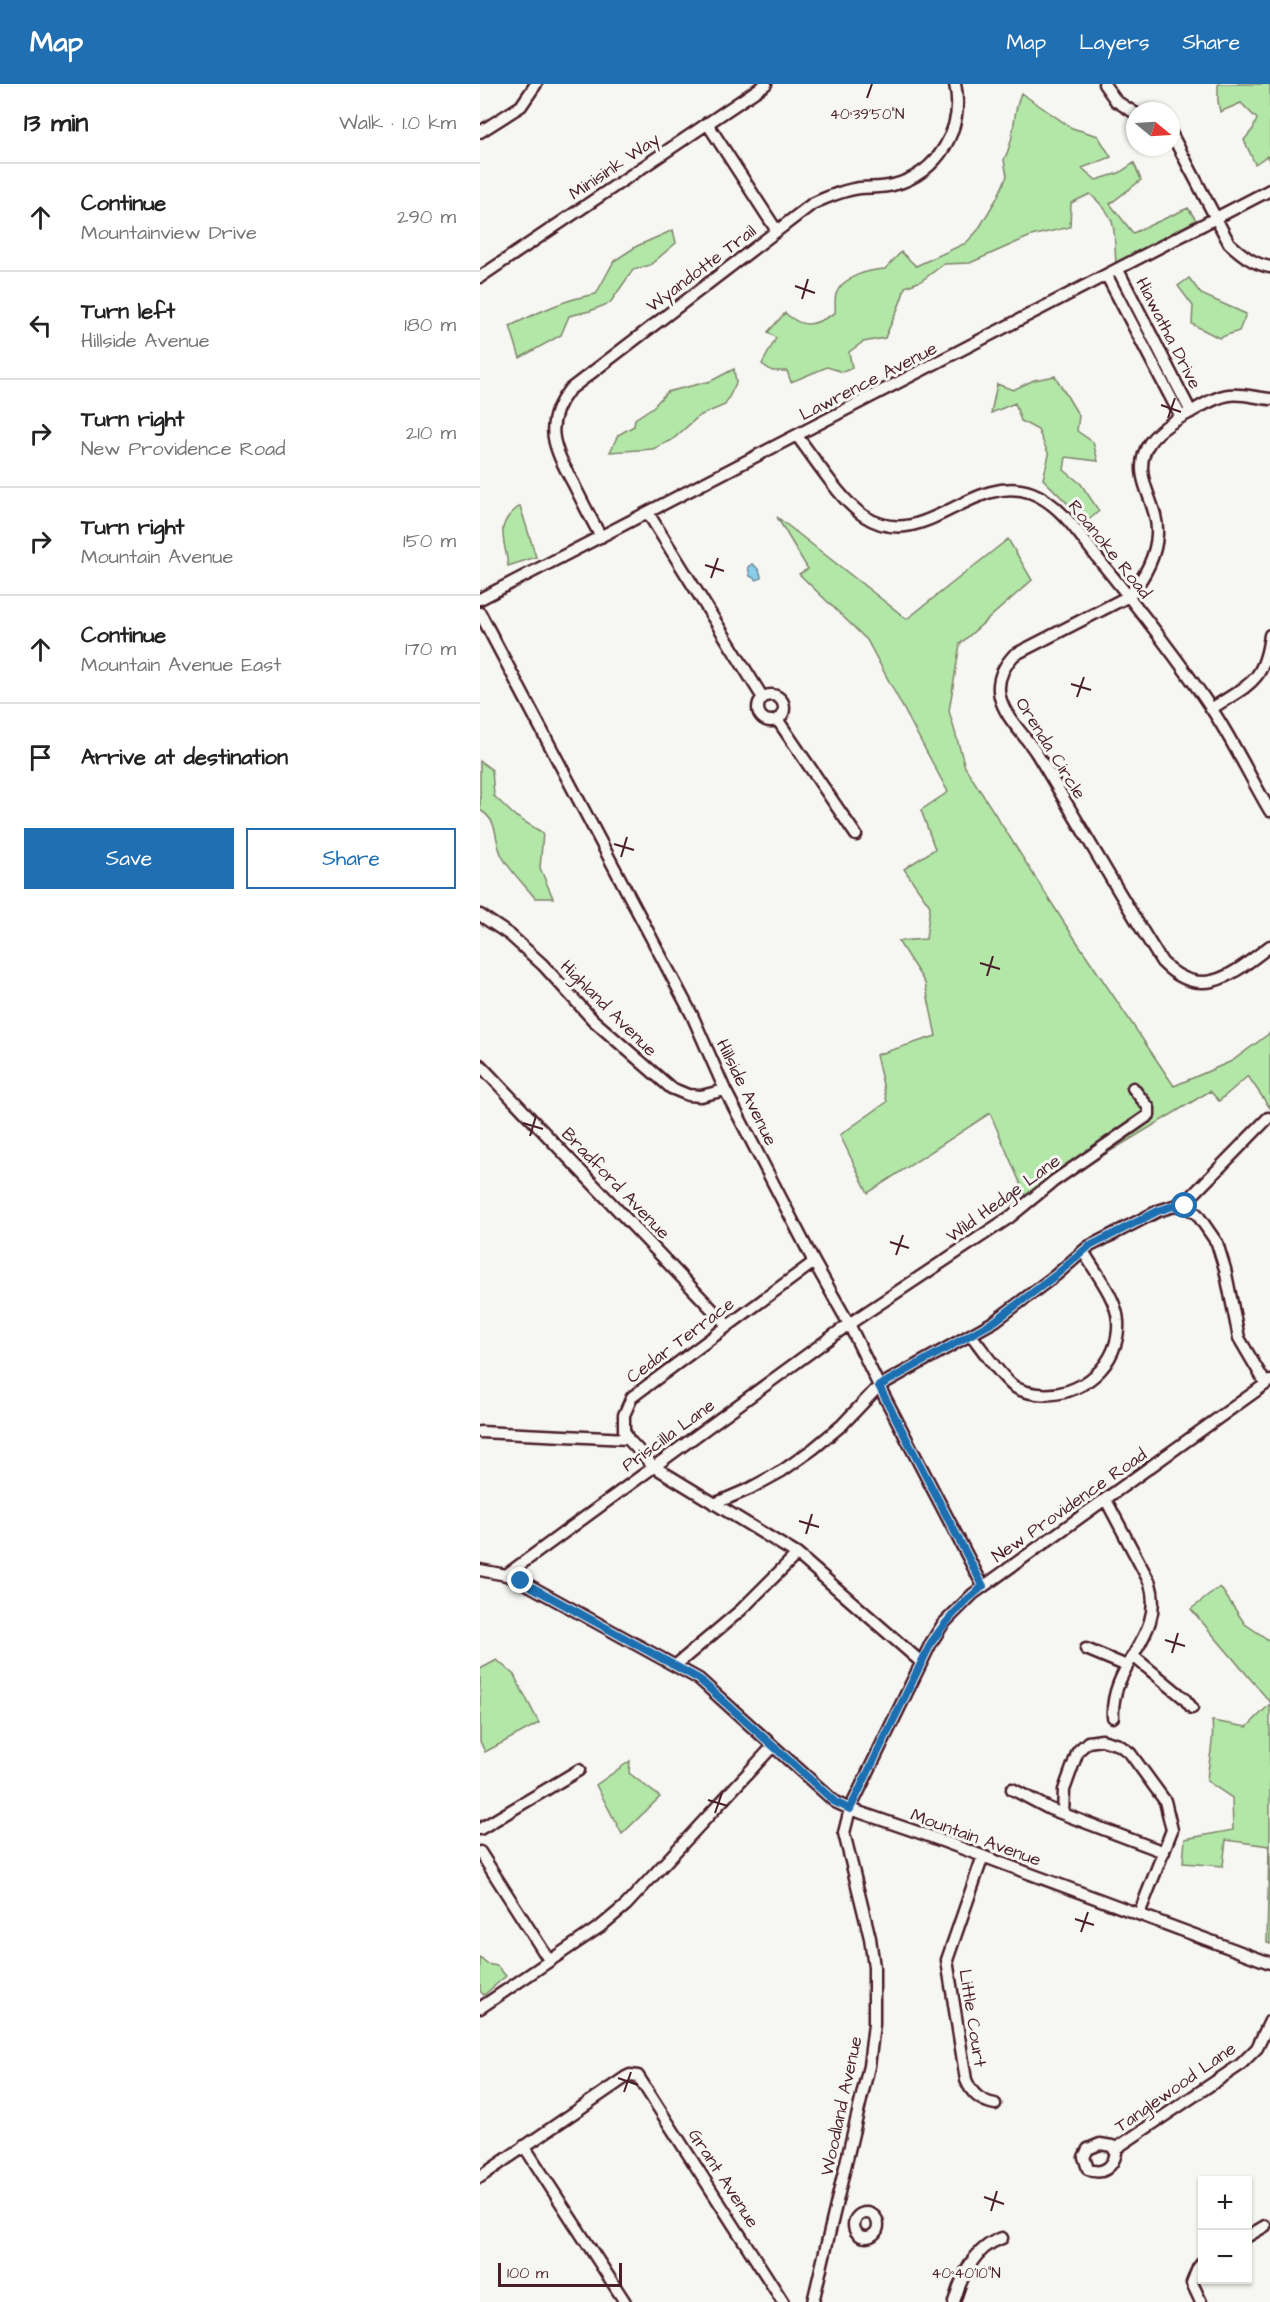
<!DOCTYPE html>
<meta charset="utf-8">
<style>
body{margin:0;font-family:"Architects Daughter",sans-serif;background:#f6f6f6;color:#222}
.controls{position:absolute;right:18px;bottom:18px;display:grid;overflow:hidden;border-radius:0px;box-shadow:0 2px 4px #0004}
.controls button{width:54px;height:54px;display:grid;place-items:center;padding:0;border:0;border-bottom:2px solid #e0e0e0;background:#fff;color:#222;font:30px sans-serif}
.compass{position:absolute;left:646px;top:18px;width:54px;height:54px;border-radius:50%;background:#fff;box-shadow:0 2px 4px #0004;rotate:108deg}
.scale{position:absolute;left:18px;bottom:15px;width:124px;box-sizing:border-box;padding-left:6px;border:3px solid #4a1f2b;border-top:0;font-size:16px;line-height:21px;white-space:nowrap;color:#4a1f2b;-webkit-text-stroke:4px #f6f6f2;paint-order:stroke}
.stop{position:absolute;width:18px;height:18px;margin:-14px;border:4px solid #1f6fb2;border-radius:50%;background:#fff}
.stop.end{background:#1f6fb2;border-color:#fff;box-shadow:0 2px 6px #0008}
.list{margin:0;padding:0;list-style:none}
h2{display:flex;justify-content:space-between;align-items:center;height:78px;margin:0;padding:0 24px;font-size:26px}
h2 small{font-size:20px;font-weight:400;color:#767676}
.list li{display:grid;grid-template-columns:39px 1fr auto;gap:18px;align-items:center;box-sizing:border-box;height:108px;padding:0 24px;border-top:2px solid #e0e0e0}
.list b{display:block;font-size:22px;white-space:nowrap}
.list p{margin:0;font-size:20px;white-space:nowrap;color:#767676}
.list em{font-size:20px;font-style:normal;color:#767676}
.actions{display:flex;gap:12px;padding:18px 24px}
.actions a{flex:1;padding:14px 0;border:2px solid #1f6fb2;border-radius:0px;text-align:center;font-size:21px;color:#1f6fb2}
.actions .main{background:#1f6fb2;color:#fff}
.icon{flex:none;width:33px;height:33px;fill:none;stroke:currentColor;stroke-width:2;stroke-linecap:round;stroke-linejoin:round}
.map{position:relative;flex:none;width:790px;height:2218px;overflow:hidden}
header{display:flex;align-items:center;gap:36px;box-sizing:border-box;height:84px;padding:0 30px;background:#1f6fb2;color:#fff}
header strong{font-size:28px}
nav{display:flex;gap:33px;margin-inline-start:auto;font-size:21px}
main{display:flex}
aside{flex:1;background:#fff}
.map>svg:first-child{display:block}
.green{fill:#b2e7a8;stroke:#7e836a;stroke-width:1.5}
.water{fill:#89cfeb;stroke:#70899e;stroke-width:1.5}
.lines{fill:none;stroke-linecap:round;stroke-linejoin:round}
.minor-casing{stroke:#4a1f2b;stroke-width:15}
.minor{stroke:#f6f6f2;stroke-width:10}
.route{stroke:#1f6fb2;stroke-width:8}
.ticks{fill:none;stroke:#4a1f2b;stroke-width:2}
.labels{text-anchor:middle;stroke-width:6;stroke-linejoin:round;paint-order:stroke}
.street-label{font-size:18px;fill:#4a1f2b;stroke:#f6f6f2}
.ticks-label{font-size:15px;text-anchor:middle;fill:#4a1f2b;stroke:#f6f6f2;stroke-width:6;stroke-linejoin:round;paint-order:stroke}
</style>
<header>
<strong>Map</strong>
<nav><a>Map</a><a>Layers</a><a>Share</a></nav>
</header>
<main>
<aside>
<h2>13 min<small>Walk · 1.0 km</small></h2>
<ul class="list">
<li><svg class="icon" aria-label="ahead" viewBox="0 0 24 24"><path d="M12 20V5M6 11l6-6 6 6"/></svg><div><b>Continue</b><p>Mountainview Drive</p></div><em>290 m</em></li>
<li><svg class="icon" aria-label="left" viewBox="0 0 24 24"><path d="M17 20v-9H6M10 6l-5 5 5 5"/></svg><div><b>Turn left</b><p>Hillside Avenue</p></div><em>180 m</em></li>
<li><svg class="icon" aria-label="right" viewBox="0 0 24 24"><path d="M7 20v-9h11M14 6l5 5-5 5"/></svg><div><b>Turn right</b><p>New Providence Road</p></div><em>210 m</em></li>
<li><svg class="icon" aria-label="right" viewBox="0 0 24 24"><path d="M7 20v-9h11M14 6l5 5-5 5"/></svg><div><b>Turn right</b><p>Mountain Avenue</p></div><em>150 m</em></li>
<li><svg class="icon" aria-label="ahead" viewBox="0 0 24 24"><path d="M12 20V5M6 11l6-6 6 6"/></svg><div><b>Continue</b><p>Mountain Avenue East</p></div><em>170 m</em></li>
<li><svg class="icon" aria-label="arrive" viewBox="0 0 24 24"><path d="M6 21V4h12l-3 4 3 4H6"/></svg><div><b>Arrive at destination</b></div></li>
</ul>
<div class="actions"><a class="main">Save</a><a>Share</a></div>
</aside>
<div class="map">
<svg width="790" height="2218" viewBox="0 0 790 2218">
<rect width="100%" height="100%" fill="#f6f6f2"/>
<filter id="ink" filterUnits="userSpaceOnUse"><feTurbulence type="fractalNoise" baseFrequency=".0167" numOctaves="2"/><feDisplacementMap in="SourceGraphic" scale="12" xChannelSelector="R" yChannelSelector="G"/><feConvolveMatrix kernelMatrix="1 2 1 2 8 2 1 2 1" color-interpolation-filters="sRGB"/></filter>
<g filter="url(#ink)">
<!-- green -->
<path class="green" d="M738 0H790V77L787 72 775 80 764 56 773 45 777 35 761 19 740 28 738 17Z
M541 9 592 44 618 52 631 73 602 84 616 96 639 89 654 79 661 96 630 120 653 149 708 124 716 136 636 180C633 144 640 136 610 110L591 119 590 143 551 152 490 179 464 180 441 197 425 203C421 222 412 236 405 254L383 258 369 268 372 284 363 288 347 283 311 298 307 287H292L282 280 296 254 288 248 305 229C324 246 335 241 355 229 356 224 354 215 356 210 363 192 389 186 405 185L421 168 436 182 486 159 498 146 517 114 527 92 524 76C537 50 531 33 541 9Z
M193 146 196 159 170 181 153 186 130 219 110 227 89 232 81 251 40 274 30 242C59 228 85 215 116 210L134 177 157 162Z
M709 194 721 210 766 230 759 247 739 254 712 240 713 222 698 202Z
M254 285 256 299 245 321 219 332 192 356 173 365 130 368 138 351 154 342 155 335 173 323 187 308 231 297Z
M575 292 599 332 597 347 613 358 618 377 586 373 584 386 601 400 619 427 606 438 563 395 569 371 558 346 541 337 535 319 511 329 517 300 533 306 554 296Z
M40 422 56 473 28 482C25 454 13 441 40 422Z
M297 433 427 535 528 455 552 496 480 560 469 627 485 683 585 840 694 1002 752 977 790 949V1024L768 992 739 1017 730 1007 548 1117 510 1029 388 1109 360 1051 407 1018 396 971 456 952 445 899 418 857 446 855 450 822 424 785 455 765 441 726 468 708 387 556 319 490 328 485Z
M0 677 12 686 14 712 35 732 63 749 60 784 73 814H55C46 802 28 785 22 772 13 754 20 738 0 726Z
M740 1503 765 1540 790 1557V1618L711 1525Z
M17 1576 34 1591 59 1639 5 1668 0 1657V1585Z
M790 1620V1860L787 1859 789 1762 746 1756 743 1782 703 1779 705 1755 753 1746 752 1714 727 1697C728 1677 735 1658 732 1637L767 1643Z
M150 1677 149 1689 180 1713 142 1750 116 1701Z
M0 1874 7 1880 17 1882 26 1892 4 1911 0 1907Z"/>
<!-- water -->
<path class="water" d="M272 480C277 483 281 487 281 494L277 496 270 492 268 483Z"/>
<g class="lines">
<!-- minor casing -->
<g class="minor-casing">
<path id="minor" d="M624 0 636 17 655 29
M227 39 297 147
M0 48 41 22 56 0
M691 49 749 159C761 170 773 180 790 183
M638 186 711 328
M627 192 701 333
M0 193 286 0
M790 315C777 314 762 309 749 311 734 313 720 323 707 330 678 345 653 364 665 401 670 417 678 433 677 450 676 474 664 494 649 512L534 571C523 583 516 597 520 613 525 634 546 652 557 670 599 739 639 810 682 878 722 919 754 889 790 862
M317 352C335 375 361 417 384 432 444 471 491 387 552 409 580 420 598 449 616 472 656 521 696 572 731 624 753 657 770 693 790 727
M168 429 283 614
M121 453C111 435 102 417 93 399 74 364 62 341 89 306L332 120C347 113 363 106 380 104 391 103 402 104 413 101 458 90 485 44 475 0
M0 515 790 106
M0 529 212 931 245 1006 334 1178 369 1240 399 1302 503 1502
M278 624a13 13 0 1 1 26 0a13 13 0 1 1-26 0Z
M731 625C769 600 784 599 790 551
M297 635 376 751
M0 831 30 851 63 881 113 936 191 1004 208 1011 221 1012 245 1006
M0 981 247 1241
M703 1121 717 1130 737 1159 745 1185 759 1254 786 1300
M334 1178 152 1313 144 1331V1346L148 1355 173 1382 317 1470 441 1578
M491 1251C503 1266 517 1288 532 1301 538 1306 549 1309 558 1310 600 1315 641 1280 638 1237 637 1215 614 1186 603 1167
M0 1348 148 1355
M626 1416 670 1499C686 1553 630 1579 633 1633
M234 1420 269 1405 302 1387 333 1365 362 1341 399 1302 515 1237 576 1191 608 1163 678 1127 697 1121H703L788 1034
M0 1486 26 1491 41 1497 219 1595 355 1718 370 1725 446 1751 790 1879
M26 1491 369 1240 530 1133 574 1097 669 1031V1024L653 1004
M606 1565 647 1582
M653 1572 704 1614 712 1624
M196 1581 261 1526 317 1470
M532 1705 570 1725 684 1768
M583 1730 584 1706 598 1667 608 1658 622 1656 639 1661 650 1669 685 1717 692 1746 659 1830
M0 1745 99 1686
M0 1768 69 1876
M503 1772 467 1876 486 1996C492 2010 500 2017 515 2020
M0 1924 121 1842 146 1821 293 1662
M620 2060 632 2062 636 2069C633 2083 622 2092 608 2085L604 2073 608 2065Z
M44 2062 145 2218
M635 2065 760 1981 777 1964 790 1937
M0 2093 146 1993 150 1991 158 1992 303 2218
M374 2141a12 12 0 1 1 24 0a12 12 0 1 1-24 0Z
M768 2152 785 2142
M333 2218 389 1982 394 1940V1883L390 1854 364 1749 370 1725 451 1559 463 1540 493 1510 790 1297
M474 2218C482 2191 494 2164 522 2154
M721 2218 712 2199 718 2184 722 2179"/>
</g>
<!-- minor -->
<use href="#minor" class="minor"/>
</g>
</g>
<g class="lines" filter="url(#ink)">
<!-- route -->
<path class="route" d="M41 1497 219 1595 355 1718 370 1725 451 1559C466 1536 482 1519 503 1502L399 1302 515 1237 576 1191 608 1163 678 1127 696 1121 705 1122"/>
</g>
<!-- ticks -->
<path class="ticks" d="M387 14 392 0M315 202 335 209M322 215 328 195M681 321 701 328M688 334 695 314M225 481 244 487M231 494 238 474M591 600 611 606M597 613 604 593M134 760 154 766M141 773 147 753M500 879 520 885M507 892 513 872M43 1039 63 1045M50 1052 56 1032M410 1158 429 1164M416 1171 423 1151M319 1437 339 1443M326 1450 332 1430M685 1556 705 1562M692 1569 698 1549M228 1716 248 1722M235 1729 242 1709M595 1835 614 1841M601 1848 608 1828M138 1994 158 2001M144 2008 151 1988M504 2113 524 2120M511 2127 517 2107M481 2218 486 2204"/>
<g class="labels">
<!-- street labels -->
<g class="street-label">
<text transform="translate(134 82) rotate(-34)" y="6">Minisink Way</text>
<text transform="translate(221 184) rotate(-37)" y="6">Wyandotte Trail</text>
<text transform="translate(689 249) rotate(63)" y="6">Hiawatha Drive</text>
<text transform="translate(388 297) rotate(-27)" y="6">Lawrence Avenue</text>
<text transform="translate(630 465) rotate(51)" y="6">Roanoke Road</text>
<text transform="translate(571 664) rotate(58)" y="6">Orenda Circle</text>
<text transform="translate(129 924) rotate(45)" y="6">Highland Avenue</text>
<text transform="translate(267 1008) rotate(64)" y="6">Hillside Avenue</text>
<text transform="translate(136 1099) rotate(46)" y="6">Bradford Avenue</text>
<text transform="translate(523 1114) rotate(-36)" y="6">Wild Hedge Lane</text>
<text transform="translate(200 1256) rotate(-37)" y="6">Cedar Terrace</text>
<text transform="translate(188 1351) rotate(-36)" y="6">Priscilla Lane</text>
<text transform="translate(589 1421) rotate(-35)" y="6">New Providence Road</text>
<text transform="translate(496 1753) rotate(20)" y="6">Mountain Avenue</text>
<text transform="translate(493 1934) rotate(81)" y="6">Little Court</text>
<text transform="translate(695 2003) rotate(-35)" y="6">Tanglewood Lane</text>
<text transform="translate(361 2022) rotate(-78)" y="6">Woodland Avenue</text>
<text transform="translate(244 2094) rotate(57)" y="6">Grant Avenue</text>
</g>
</g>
<g class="ticks-label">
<text x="387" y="35">40°39'50"N</text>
<text x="486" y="2194">40°40'10"N</text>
</g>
</svg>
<div class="controls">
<button>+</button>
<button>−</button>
</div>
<svg class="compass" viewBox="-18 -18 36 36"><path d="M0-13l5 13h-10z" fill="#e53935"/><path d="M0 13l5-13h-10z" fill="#767676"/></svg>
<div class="scale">100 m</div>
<div class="stop" style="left:705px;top:1122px"></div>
<div class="stop end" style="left:41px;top:1497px"></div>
</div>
</main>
